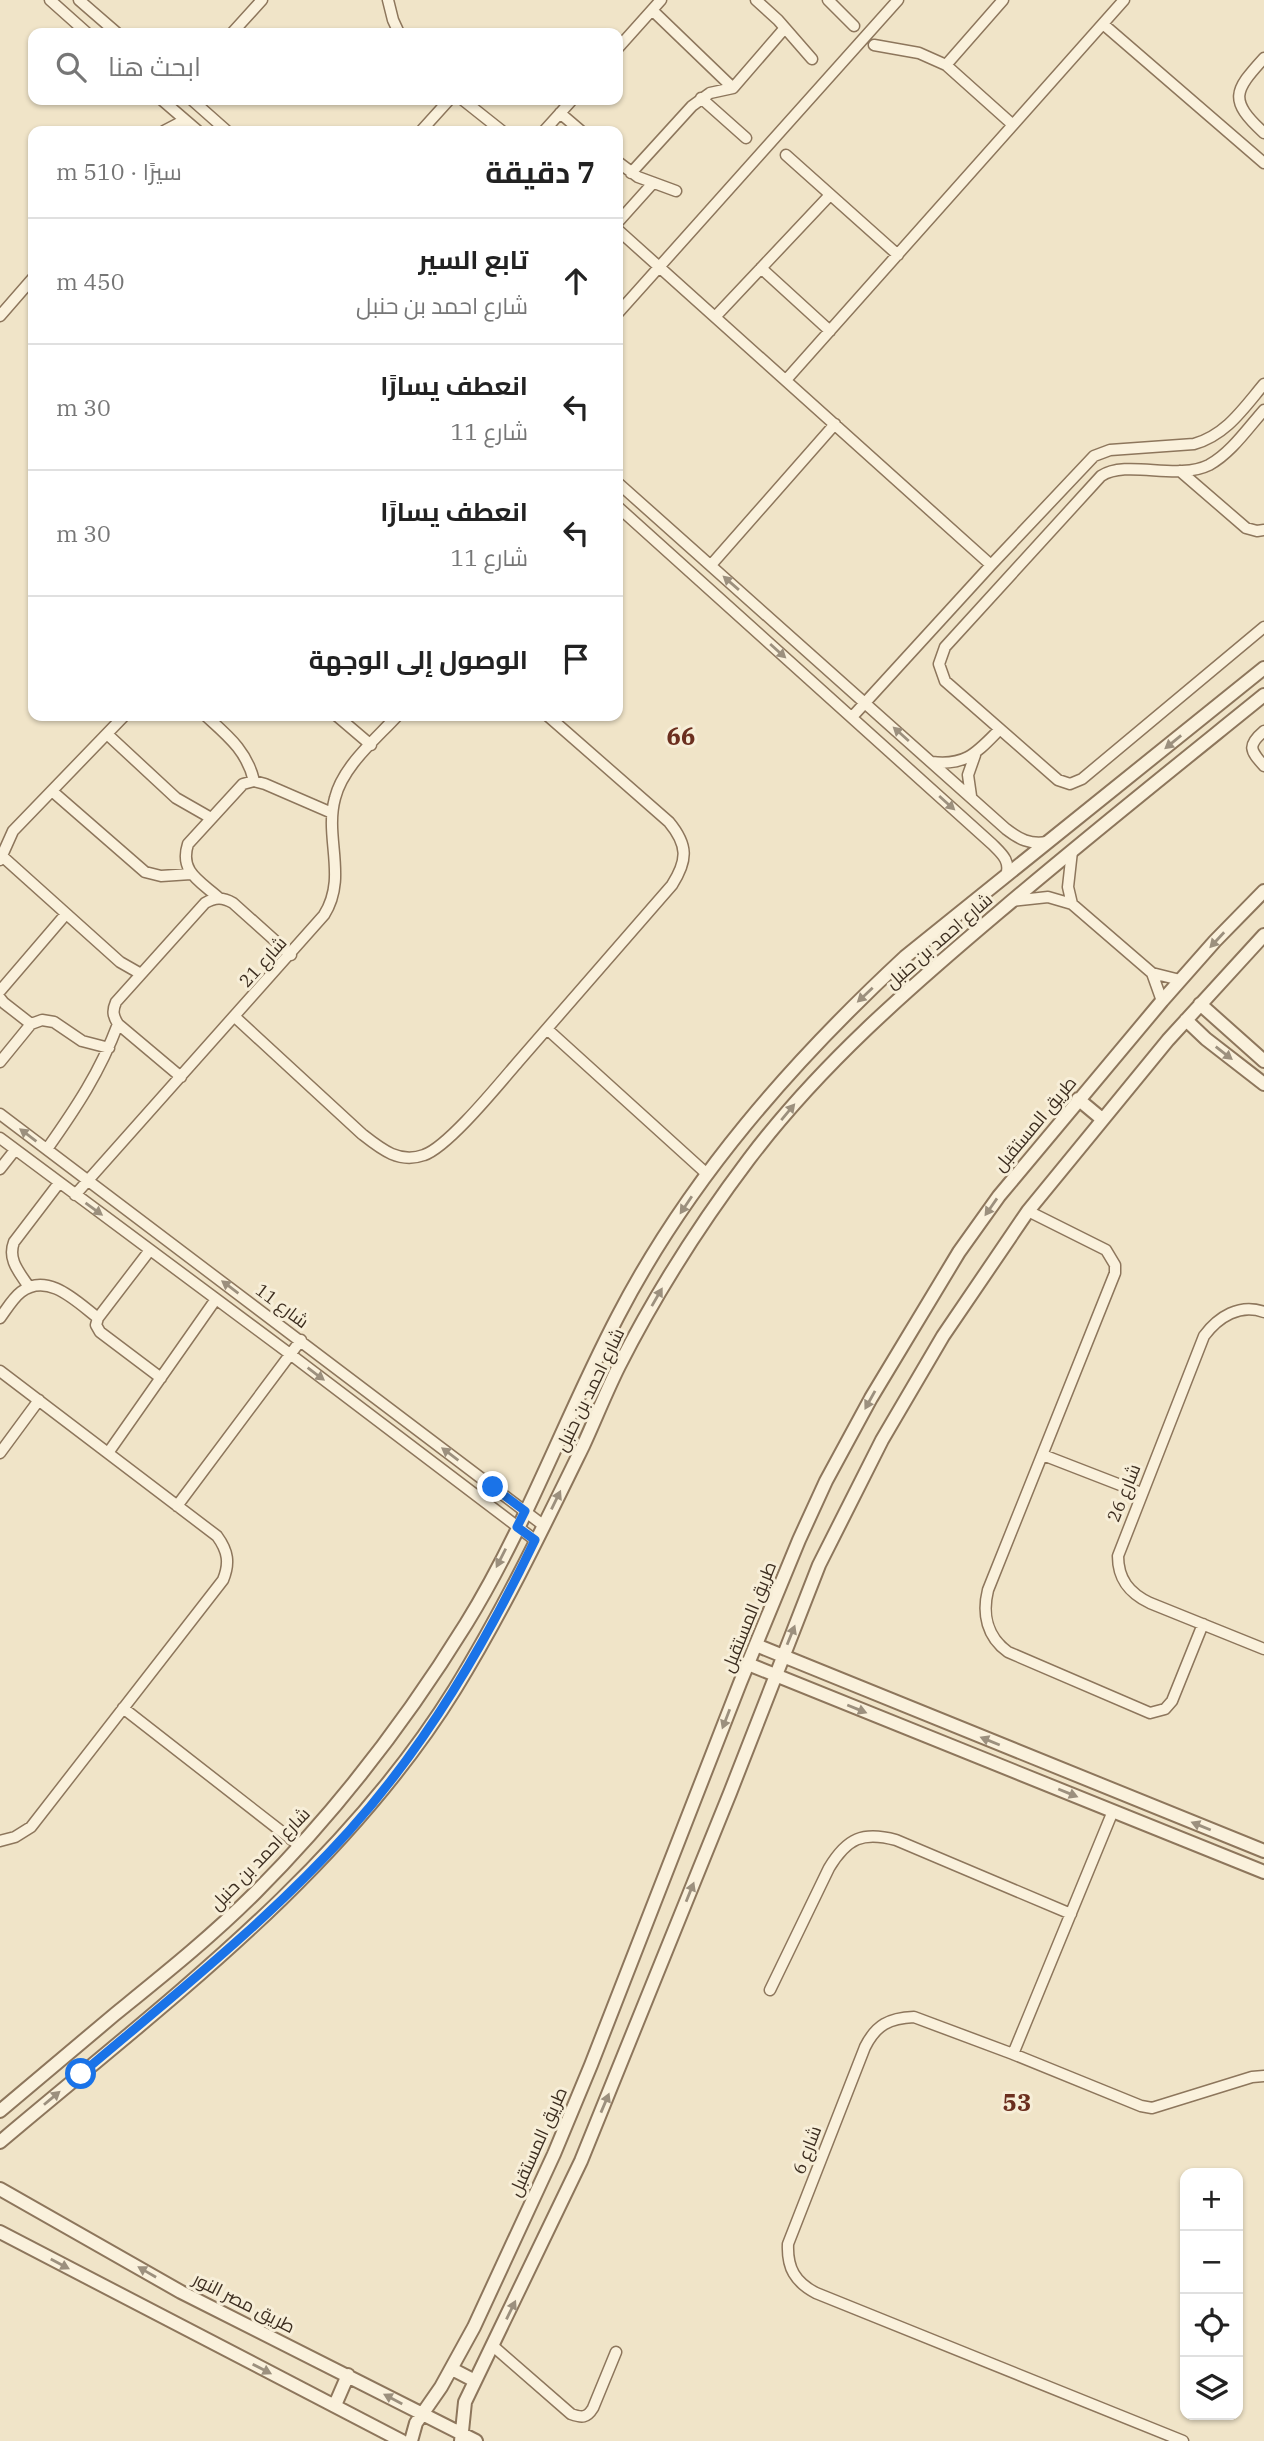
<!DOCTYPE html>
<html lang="ar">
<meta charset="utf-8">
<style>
body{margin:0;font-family:"IBM Plex Serif",Cairo,serif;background:#f6f6f6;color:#222;direction:rtl}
.controls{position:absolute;right:21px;bottom:21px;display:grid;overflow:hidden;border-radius:14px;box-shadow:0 2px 5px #0004}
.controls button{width:63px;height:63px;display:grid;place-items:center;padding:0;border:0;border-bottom:2px solid #e0e0e0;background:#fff;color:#222;font:35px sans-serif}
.stop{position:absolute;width:21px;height:21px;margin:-16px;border:5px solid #1a73e8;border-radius:50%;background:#fff}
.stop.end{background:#1a73e8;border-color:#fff;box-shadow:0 2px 7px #0008}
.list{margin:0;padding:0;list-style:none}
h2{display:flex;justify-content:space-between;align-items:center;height:91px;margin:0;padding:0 28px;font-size:30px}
h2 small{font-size:23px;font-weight:400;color:#767676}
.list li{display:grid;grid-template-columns:46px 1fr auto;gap:21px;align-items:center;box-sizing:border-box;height:126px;padding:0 28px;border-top:2px solid #e0e0e0}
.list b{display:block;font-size:26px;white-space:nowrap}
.list p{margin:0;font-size:23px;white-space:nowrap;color:#767676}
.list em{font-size:23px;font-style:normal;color:#767676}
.icon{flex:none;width:38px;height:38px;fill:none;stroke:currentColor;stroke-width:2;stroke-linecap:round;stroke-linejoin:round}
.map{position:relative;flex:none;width:1264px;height:2441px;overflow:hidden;direction:ltr}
.search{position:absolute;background:#fff;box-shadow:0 2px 5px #0004;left:28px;top:28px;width:595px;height:77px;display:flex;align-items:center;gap:18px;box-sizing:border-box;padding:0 24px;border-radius:14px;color:#767676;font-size:26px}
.panel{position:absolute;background:#fff;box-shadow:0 2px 5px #0004;left:28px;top:126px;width:595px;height:595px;border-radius:14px;direction:rtl}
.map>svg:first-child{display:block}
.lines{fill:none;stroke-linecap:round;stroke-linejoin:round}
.minor-casing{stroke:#8d765c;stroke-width:13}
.tertiary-casing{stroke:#8d765c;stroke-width:16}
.minor{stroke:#faf1dc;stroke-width:10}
.tertiary{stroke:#faf1dc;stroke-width:12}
.oneway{fill:#9c907e}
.route{stroke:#1a73e8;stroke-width:9}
.labels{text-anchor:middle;stroke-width:6;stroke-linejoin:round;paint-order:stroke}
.street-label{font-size:18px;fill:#3d2e20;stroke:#f7eed8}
.district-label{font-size:24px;font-weight:bold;fill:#6b2e1e;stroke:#f7eed8}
</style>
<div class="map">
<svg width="1264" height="2441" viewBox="0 0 1264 2441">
<rect width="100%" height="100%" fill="#f0e4c8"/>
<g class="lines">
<!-- minor casing -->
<g class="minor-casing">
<path id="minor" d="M50 0 87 33
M79 0 117 33
M388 0 393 20 399 33
M756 0 778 20 812 59
M828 0 854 26
M652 10 733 88
M1103 24 1264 163
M232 33 262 0
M874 45 919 53 946 65 1013 125
M618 48 661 0
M1264 58C1234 91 1228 100 1264 133
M946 65 1003 0
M701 98 746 138
M162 100 198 131
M192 100 227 131
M463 100 502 131
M560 113 581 131
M164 131 185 120
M421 131 449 100
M544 131 572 100
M786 155 898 255
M618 162 638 177 676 191
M631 173 692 106 710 93 733 88 784 29
M618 222 653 183
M618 230 991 565
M761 268 830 331
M618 313 898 0
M0 316 33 278
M715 317 830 195
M786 380 1124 0
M1264 410C1248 428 1231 453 1209 465 1177 481 1127 459 1101 476L945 647 939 664 945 681 1058 780 1070 784 1082 779 1264 627
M1180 471 1246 528 1257 531 1264 530
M618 483 1006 829C1019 839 1030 845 1047 842
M618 507 992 844C1002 854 1011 861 1006 876
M711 565 835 424
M206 716C228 736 247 751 254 781
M337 716 371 745
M852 717 991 565 1094 456 1110 450 1194 444C1226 435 1243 409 1264 384
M1264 731C1246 746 1251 751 1264 766
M107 734 176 798 211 818
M932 762C967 766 977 752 1000 729
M52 791 145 872 161 876 191 874
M971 796 968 775 975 755
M2 856 120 962 141 974
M0 860 13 831 124 716
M219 898C200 881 179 872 188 844L243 784 254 781 265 784 332 813
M1012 901 1048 897 1072 904 1152 973 1180 980
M1072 904 1068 887 1072 851
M1152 973 1162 1001
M0 991 66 914
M0 998 4 1003 31 1024
M235 1017 362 1134C381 1149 399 1164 424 1155 448 1147 499 1084 518 1062 569 1003 621 944 672 885 688 860 688 845 669 822L548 716
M547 1029 707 1174
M0 1062 31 1024 42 1020 54 1022 82 1041 109 1048
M181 1077 118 1024C113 1016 112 1011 116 1002L205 903C215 897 223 897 233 903L291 955
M0 1114 543 1525
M0 1138 290 1354 535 1540
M47 1149C76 1108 100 1072 118 1024
M0 1169 15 1150
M75 1195 324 915C348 877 324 838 335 798 343 766 375 740 397 716
M1028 1211 1106 1250 1115 1265V1273L988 1590C982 1614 987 1637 1008 1652L1150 1713 1165 1709 1172 1701 1203 1624
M150 1250 98 1318 96 1325 100 1332 161 1378
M29 1287C20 1273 7 1260 14 1242L59 1183
M1264 1312C1240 1303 1218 1317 1204 1336L1118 1556C1118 1579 1129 1593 1150 1603L1264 1649
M0 1318C6 1310 13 1298 21 1292 48 1271 78 1303 98 1318
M0 1371 217 1536C228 1551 230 1563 223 1580L31 1827 15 1837 0 1841
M0 1453 39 1400
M108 1453 216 1299
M1043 1455 1141 1493
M177 1506 301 1340
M123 1708 300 1846
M770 1990 829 1868C847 1838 863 1831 896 1840L1071 1914
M1013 2054 1113 1811
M493 2346 571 2414C582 2418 587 2418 593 2408L616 2352
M1183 2441 816 2293C795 2282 787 2268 788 2244L865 2047C876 2025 889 2018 914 2017L1013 2054 1141 2106 1152 2108 1252 2077 1264 2076"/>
</g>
<!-- tertiary casing -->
<g class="tertiary-casing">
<path id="tertiary" d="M1200 1004 1264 1061
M1186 1020 1206 1039 1264 1084
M1078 1099 1102 1119
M756 1645 1264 1851
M748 1664 1264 1872
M0 2111C38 2079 76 2047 114 2015 162 1976 211 1937 255 1893 336 1812 406 1721 466 1624 526 1527 565 1417 618 1316 689 1179 792 1062 905 957L1264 668
M0 2142C163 2004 341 1873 455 1689 503 1611 543 1528 583 1446 595 1420 606 1392 619 1366 656 1293 700 1224 749 1159 820 1065 909 988 999 912 1086 838 1175 767 1264 695
M0 2189 181 2292 476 2441
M0 2232 402 2441
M452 2369 475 2381
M335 2405 348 2375
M411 2441 416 2423 441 2387 474 2327 554 2154 591 2065 740 1683 799 1540 826 1481 871 1398 959 1252 999 1196 1162 1001 1215 941 1264 891
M461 2441 465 2402 581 2161 730 1793 819 1565 882 1440 943 1336 1028 1211 1168 1040 1264 935"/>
</g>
<!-- minor -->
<use href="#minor" class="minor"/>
<!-- tertiary -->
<use href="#tertiary" class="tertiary"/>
</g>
<!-- one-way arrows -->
<defs><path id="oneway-solid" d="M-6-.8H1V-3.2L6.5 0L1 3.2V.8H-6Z" transform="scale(1.75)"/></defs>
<g class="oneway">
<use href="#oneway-solid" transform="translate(731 583) rotate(-139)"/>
<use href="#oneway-solid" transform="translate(778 651) rotate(42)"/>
<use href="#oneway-solid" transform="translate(901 734) rotate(-138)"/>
<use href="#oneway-solid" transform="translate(1173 742) rotate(141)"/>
<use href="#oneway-solid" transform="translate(947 803) rotate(42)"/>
<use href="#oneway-solid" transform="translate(1217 940) rotate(133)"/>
<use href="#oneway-solid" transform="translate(865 995) rotate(137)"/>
<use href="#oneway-solid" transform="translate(1224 1053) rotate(38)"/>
<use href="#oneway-solid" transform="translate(788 1112) rotate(-50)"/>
<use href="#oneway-solid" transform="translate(28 1135) rotate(-143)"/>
<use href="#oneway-solid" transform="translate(686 1205) rotate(124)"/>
<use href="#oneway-solid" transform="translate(991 1207) rotate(125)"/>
<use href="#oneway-solid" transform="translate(94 1209) rotate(36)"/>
<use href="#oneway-solid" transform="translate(230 1287) rotate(-143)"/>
<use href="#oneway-solid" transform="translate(657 1297) rotate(-60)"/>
<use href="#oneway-solid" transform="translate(316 1374) rotate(37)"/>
<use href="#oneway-solid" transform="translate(870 1400) rotate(119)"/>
<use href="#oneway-solid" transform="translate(450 1454) rotate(-143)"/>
<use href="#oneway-solid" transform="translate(556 1500) rotate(-64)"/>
<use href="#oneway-solid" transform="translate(501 1558) rotate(117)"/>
<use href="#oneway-solid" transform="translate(791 1635) rotate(-68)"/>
<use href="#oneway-solid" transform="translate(857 1709) rotate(22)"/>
<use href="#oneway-solid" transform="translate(726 1719) rotate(111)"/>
<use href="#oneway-solid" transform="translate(990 1741) rotate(-158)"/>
<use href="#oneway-solid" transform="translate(1068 1793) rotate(22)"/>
<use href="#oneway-solid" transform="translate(1201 1826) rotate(-158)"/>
<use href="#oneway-solid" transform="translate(690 1892) rotate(-68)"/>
<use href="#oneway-solid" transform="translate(52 2098) rotate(-40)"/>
<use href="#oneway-solid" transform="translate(605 2103) rotate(-67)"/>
<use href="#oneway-solid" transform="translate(60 2264) rotate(28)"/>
<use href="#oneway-solid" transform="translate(147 2272) rotate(-150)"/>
<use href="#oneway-solid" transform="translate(511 2310) rotate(-64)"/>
<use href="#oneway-solid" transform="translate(262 2369) rotate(27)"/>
<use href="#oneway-solid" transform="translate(393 2399) rotate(-152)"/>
</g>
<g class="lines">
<!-- route -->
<path class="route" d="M81 2074C173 1996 268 1921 349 1831 427 1744 485 1644 535 1540L517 1527 525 1511 493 1487"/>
</g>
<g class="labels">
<!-- street labels -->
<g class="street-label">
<text transform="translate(939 941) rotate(-41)" y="6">شارع احمد بن حنبل</text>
<text transform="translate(263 962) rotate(-48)" y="6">شارع 21</text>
<text transform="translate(1035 1124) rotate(-50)" y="6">طريق المستقبل</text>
<text transform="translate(282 1306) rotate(37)" y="6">شارع 11</text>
<text transform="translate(590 1390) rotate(-64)" y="6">شارع احمد بن حنبل</text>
<text transform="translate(1124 1493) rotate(-68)" y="6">شارع 26</text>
<text transform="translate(749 1617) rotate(-68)" y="6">طريق المستقبل</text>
<text transform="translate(260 1859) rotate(-46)" y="6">شارع احمد بن حنبل</text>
<text transform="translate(538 2142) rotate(-66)" y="6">طريق المستقبل</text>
<text transform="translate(807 2150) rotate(-69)" y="6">شارع 6</text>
<text transform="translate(244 2303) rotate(27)" y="6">طريق مصر النور</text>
</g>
<!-- district labels -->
<g class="district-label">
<text x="681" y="745">66</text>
<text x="1017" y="2111">53</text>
</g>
</g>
</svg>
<div class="controls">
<button>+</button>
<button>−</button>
<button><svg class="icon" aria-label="locate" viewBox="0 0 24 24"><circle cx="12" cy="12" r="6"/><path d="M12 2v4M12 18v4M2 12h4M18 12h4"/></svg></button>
<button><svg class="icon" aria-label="layers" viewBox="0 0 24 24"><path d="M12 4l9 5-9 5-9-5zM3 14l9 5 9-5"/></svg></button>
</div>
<div class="stop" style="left:81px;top:2074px"></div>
<div class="stop end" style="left:493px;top:1487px"></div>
<div class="search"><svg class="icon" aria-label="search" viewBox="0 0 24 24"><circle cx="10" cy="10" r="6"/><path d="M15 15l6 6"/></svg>ابحث هنا</div>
<section class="panel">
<h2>7 دقيقة<small>سيرًا · 510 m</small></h2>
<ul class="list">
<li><svg class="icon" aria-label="ahead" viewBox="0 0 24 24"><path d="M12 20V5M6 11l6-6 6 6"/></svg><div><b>تابع السير</b><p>شارع احمد بن حنبل</p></div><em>450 m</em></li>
<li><svg class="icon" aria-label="left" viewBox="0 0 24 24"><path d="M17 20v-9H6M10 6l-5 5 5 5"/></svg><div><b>انعطف يسارًا</b><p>شارع 11</p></div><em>30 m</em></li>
<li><svg class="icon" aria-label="left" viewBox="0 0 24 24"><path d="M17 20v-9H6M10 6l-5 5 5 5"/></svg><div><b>انعطف يسارًا</b><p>شارع 11</p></div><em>30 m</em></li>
<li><svg class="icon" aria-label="arrive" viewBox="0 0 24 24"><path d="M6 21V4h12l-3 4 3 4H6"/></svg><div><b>الوصول إلى الوجهة</b></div></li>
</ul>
</section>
</div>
